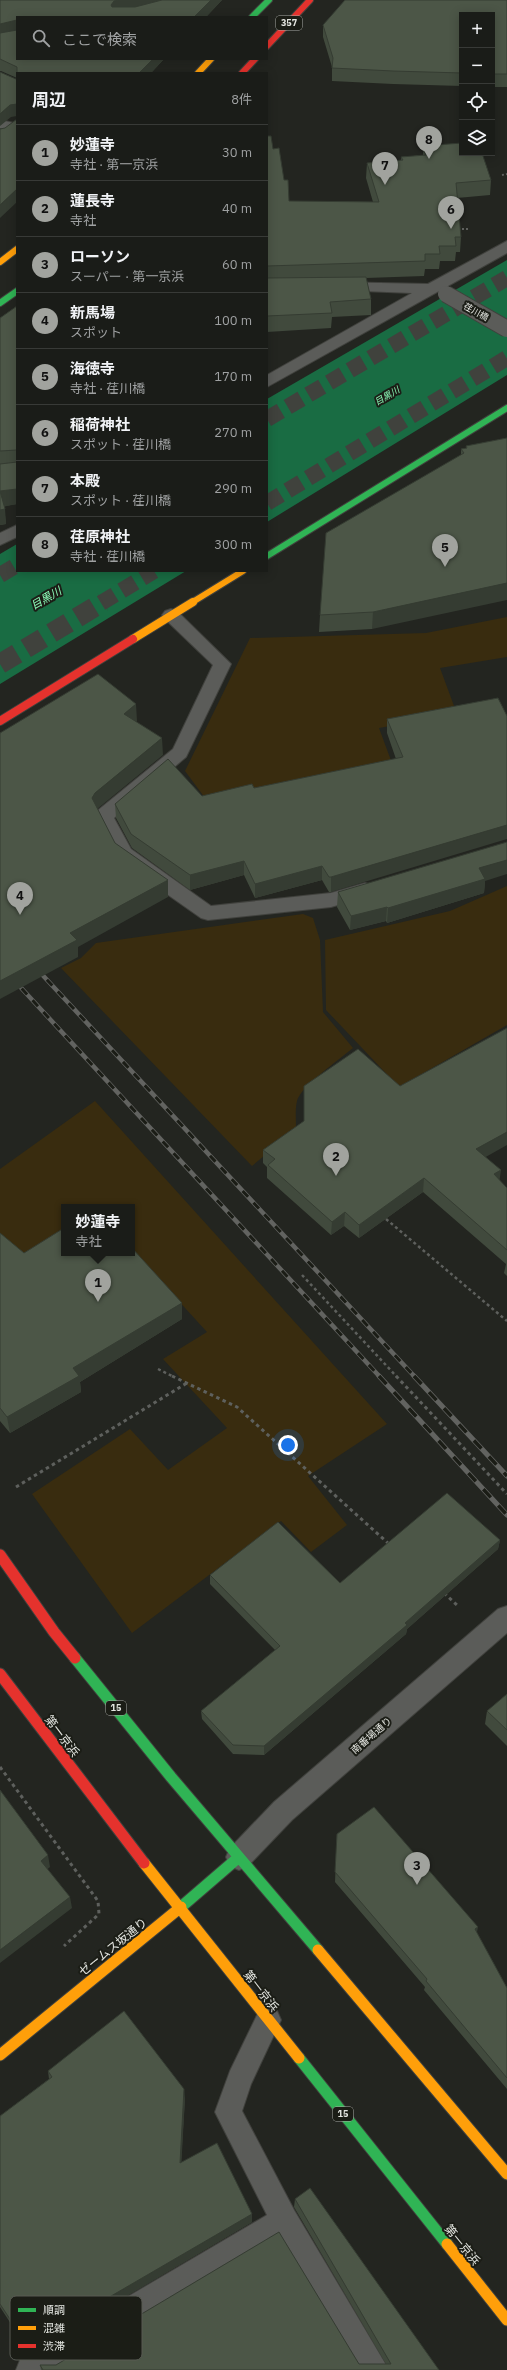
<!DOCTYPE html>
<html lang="ja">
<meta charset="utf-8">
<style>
body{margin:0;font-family:"IBM Plex Sans","Noto Sans JP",sans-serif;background:#272925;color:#f1f3f6}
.controls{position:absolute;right:12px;top:12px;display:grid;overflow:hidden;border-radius:0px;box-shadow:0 2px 10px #0003}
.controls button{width:36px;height:36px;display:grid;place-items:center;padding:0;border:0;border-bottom:1px solid #383a37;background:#1a1c18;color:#f1f3f6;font:20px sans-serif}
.you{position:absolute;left:288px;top:1445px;width:14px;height:14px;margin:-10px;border:3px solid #fff;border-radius:50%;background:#1a73e8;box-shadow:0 0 0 6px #1a73e833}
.badge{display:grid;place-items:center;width:26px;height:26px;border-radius:50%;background:#a1a39e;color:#111;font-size:13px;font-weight:700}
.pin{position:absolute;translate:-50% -33px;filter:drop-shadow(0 1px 2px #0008)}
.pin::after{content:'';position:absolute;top:21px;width:14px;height:12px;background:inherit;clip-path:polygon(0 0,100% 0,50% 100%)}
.popup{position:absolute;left:61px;top:1204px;width:74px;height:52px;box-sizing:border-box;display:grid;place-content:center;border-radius:0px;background:#1a1c18;filter:drop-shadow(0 1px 3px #0005);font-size:13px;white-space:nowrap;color:#9fa1a2}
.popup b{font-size:15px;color:#f1f3f6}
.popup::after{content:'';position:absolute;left:50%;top:100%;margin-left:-8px;border:8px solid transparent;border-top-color:#1a1c18}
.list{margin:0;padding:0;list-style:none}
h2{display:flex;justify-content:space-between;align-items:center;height:52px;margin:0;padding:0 16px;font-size:17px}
h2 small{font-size:13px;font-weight:400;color:#9fa1a2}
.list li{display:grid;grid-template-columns:26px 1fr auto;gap:12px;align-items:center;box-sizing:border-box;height:56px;padding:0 16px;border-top:1px solid #383a37}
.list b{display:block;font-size:15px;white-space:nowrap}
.list p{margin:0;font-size:13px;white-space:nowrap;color:#9fa1a2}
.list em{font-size:13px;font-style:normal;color:#9fa1a2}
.icon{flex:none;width:22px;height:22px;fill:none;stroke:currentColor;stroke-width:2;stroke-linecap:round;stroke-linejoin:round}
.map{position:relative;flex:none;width:507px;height:2370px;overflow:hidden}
.search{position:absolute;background:#1a1c18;box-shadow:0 2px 10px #0003;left:16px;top:16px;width:252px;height:44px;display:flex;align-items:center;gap:10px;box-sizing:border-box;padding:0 14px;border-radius:0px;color:#9fa1a2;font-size:15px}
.panel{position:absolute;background:#1a1c18;box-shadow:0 2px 10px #0003;left:16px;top:72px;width:252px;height:500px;border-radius:0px}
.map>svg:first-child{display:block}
.green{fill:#392c0f}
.water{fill:#196c43}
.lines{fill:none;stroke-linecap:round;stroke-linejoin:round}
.highway-tunnel-far1{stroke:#40423d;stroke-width:16;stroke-dasharray:16 8;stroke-linecap:butt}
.highway-tunnel{stroke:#40423d;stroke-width:20;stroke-dasharray:20 10;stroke-linecap:butt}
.lane-casing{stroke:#40413d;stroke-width:2}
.street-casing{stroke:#40413d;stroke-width:2}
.fast-far1-casing{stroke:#40413d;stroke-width:8}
.fast-casing{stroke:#40413d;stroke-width:13}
.slow-far2-casing{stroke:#40413d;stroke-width:8}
.slow-far1-casing{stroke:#40413d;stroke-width:10}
.slow-casing{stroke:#40413d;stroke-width:13}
.jam-far2-casing{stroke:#40413d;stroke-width:8}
.jam-far1-casing{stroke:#40413d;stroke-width:10}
.jam-casing{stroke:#40413d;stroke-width:13}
.path-far2{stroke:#5e605d;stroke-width:2;stroke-dasharray:2 2;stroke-linecap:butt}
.path-far1{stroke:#5e605d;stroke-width:2.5;stroke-dasharray:3 3;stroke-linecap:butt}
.path{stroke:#5e605d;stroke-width:3;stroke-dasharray:3.5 3.5;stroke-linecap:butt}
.lane{fill:#5b5c59;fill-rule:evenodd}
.street{fill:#5b5c59;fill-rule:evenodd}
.fast-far1{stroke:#30b455;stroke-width:6}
.fast{stroke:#30b455;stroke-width:11}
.slow-far2{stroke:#ff9f0a;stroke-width:6}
.slow-far1{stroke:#ff9f0a;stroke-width:8}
.slow{stroke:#ff9f0a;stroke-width:11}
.jam-far2{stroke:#e5322d;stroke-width:6}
.jam-far1{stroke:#e5322d;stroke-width:8}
.jam{stroke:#e5322d;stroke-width:11}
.rail-far1-casing{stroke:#626360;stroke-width:4.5}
.rail-casing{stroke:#626360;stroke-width:5}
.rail-far1{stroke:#1b1d16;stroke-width:3;stroke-dasharray:8;stroke-linecap:butt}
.rail{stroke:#1b1d16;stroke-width:3.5;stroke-dasharray:11;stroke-linecap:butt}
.street-bridge-casing{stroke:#40413d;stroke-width:18;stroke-linecap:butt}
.street-bridge{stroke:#5b5c59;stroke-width:16}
.wall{fill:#414a3d}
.shaded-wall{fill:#353c32}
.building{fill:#4c5647;stroke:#353c32}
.labels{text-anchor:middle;stroke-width:4;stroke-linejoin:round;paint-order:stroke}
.shield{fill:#1b1d16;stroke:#a8aaa5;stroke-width:1}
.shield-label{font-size:9px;font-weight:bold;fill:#e5e7e2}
.far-street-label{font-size:9px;fill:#e5e7e2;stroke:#1b1d16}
.far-water-label{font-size:9px;font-style:italic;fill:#8bfbb8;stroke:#1b1d16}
.street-label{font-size:10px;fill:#e5e7e2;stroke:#1b1d16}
.water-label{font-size:11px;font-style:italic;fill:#8bfbb8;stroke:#1b1d16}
.near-street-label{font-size:12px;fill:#e5e7e2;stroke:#1b1d16}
.key{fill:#1b1d16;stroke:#585a53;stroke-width:1}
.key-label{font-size:11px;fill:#e5e7e2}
</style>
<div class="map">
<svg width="507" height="2370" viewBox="0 0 507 2370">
<rect width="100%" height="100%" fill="#232520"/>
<!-- green -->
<path class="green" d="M507 617V657L440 668 457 714 379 728 396 774 208 802 185 771 250 638 426 633Z
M507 886V1025L399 1087 326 1010 325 940 450 911Z
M303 914 313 918 320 940 323 1012 353 1048C340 1059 300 1087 297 1101 295 1109 296 1120 296 1129L252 1166 61 968 81 958 96 943Z
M95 1101 387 1424 308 1476 347 1525 311 1552 281 1521 132 1633 32 1494 130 1429 168 1470 227 1428 163 1359 207 1332 132 1250V1207H64V1235L22 1260 0 1238V1169Z"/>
<!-- water -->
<path class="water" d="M507 260V375L267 522V399Z
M17 544V571H186L0 684V554Z"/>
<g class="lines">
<!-- highway-tunnel-far1 -->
<path class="highway-tunnel-far1" d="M267 419 507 278
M267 503 507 358
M0 575 17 565
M101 603 154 571"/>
<!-- highway-tunnel -->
<path class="highway-tunnel" d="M0 664 103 602"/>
<!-- lane casing -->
<g class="lane-casing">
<path id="lane" d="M0 120 14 123 16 126 9 130 0 128Z
M17 525V537L0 545V533Z
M171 609 177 611 231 664 186 757 114 818 131 849 211 906 331 893 365 883 372 885 375 890 372 895 331 907 208 920 201 918 117 859 95 816 97 811 173 749 213 665 165 619 162 615 165 611Z
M268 2007 277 2011 281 2020 251 2084 242 2111 294 2210 389 2370H359L279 2238 57 2370H16L20 2360 267 2215 215 2112 230 2071 259 2011Z"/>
</g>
<!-- street casing -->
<g class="street-casing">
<path id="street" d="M507 241V253L267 387V375L412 293 338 290 332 288 330 285 332 282 428 284Z
M507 1606V1633L292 1820 248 1866 239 1870 230 1866 226 1857 230 1848 274 1802 498 1609Z"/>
</g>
<!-- fast-far1 casing -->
<g class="fast-far1-casing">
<path id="fast-far1" d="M252 17 269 0
M0 303 17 291
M267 556 507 408"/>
</g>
<!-- fast casing -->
<g class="fast-casing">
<path id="fast" d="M75 1658 171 1777 318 1950
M181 1907 239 1857
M299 2058 447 2244"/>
</g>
<!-- slow-far2 casing -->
<g class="slow-far2-casing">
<path id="slow-far2" d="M198 73 211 59
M0 262 17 249
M191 603 243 571"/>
</g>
<!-- slow-far1 casing -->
<g class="slow-far1-casing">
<path id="slow-far1" d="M133 639 193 602"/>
</g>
<!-- slow casing -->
<g class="slow-casing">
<path id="slow" d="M144 1863 299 2058
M318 1950 507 2174
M0 2055 181 1907
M447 2244 507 2320"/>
</g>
<!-- jam-far2 casing -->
<g class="jam-far2-casing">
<path id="jam-far2" d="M267 46 310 0
M242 73 255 59"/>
</g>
<!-- jam-far1 casing -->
<g class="jam-far1-casing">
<path id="jam-far1" d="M0 721 133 639"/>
</g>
<!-- jam casing -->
<g class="jam-casing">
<path id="jam" d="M0 1555 54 1632 75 1658
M0 1674 144 1863"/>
</g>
<!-- path-far2 -->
<path class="path-far2" d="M502 175 507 174
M458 229H469"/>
<!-- path-far1 -->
<path class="path-far1" d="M386 1219 507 1321
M302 1275 397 1377
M158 1369 174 1377"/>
<!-- path -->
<path class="path" d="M172 1376 237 1407 389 1544
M396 1376 507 1494
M16 1487 187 1383
M444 1593 458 1606
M0 1767 98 1901 99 1914 64 1946"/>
<!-- lane -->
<use href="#lane" class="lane"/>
<!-- street -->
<use href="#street" class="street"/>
<!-- fast-far1 -->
<use href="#fast-far1" class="fast-far1"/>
<!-- fast -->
<use href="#fast" class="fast"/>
<!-- slow-far2 -->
<use href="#slow-far2" class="slow-far2"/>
<!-- slow-far1 -->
<use href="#slow-far1" class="slow-far1"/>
<!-- slow -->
<use href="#slow" class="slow"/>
<!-- jam-far2 -->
<use href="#jam-far2" class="jam-far2"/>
<!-- jam-far1 -->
<use href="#jam-far1" class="jam-far1"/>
<!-- jam -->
<use href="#jam" class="jam"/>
<!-- rail-far1 casing -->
<g class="rail-far1-casing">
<path id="rail-far1" d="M0 965 380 1377
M36 968 415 1377"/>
</g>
<!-- rail casing -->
<g class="rail-casing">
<path id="rail" d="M379 1376 507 1515
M414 1376 507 1476"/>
</g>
<!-- rail-far1 -->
<use href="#rail-far1" class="rail-far1"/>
<!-- rail -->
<use href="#rail" class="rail"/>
<!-- street-bridge casing -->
<g class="street-bridge-casing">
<path id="street-bridge" d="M446 294 507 329"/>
</g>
<!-- street-bridge -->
<use href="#street-bridge" class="street-bridge"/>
</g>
<!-- wall -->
<path class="wall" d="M0 0H222L206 17H17L164 59 151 73H17V78L1 71H0Z
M507 0V87H492V15H462V86L393 84 332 81V67L323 37V25Z
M267 136 273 149 284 180 289 201 373 202 366 178 367 163 401 160V157L423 155V146L491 180 490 195 457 198 461 237 460 252H456L455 261H440L439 269H425L424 276 366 278 371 299V315L332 317 331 328 267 332Z
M17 306V504L4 506 6 524 0 525V318Z
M507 438 372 629 319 632 320 615 461 455V449L466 448V446Z
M498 698 331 892H329L322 880 255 898 244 875 190 890 132 848 116 818 115 804 202 796 254 788 396 759 387 733V719Z
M485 881 484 893 387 923 386 921 350 930 337 907 338 892Z
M304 1086H400L485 1157 499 1180 507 1188V1276L504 1273 506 1264 423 1192 359 1238 344 1226 331 1235 267 1178V1167L263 1163V1150L304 1121Z
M0 1233 24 1253 182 1319 80 1382 81 1392 10 1433 0 1421Z
M500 1540 498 1549 407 1629 406 1634 264 1755 233 1754 202 1719 201 1711 275 1650 210 1584V1575L340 1583Z
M507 1694V1746L485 1724 487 1711Z
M337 1834 477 1933 507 1988V2089L424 1990 425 1987 335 1882Z
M48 2071 185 2098 181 2162 252 2214V2222L30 2353 0 2307V2116L49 2079Z
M295 2199 439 2370H41L40 2365 386 2364 294 2207Z"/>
<!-- shaded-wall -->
<path class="shaded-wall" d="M119 0H162L115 13 111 5 114 1Z
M211 0H222L206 17H194Z
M17 20V31L0 36V24Z
M153 59H164L151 73H139Z
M17 104V116L11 117 0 126V114L10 105Z
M17 189V202L0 218V205Z
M17 489V504L2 507 0 491Z
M5 509 6 524 0 525V510Z
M507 583V600L372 629 373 612Z
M136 704 137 721 124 732V714Z
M162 738 163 755 96 810 92 798 95 793Z
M507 825V839L331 892V877Z
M507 860V874L485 881 484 893 387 923 388 908 479 868Z
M244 861V875L190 890V875Z
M322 866V880L255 898V884Z
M168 880V897L78 947V957L0 999V981L70 933Z
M387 907 386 921 350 930 351 916Z
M507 1132V1145L475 1163 476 1149Z
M501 1170 499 1184 494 1174Z
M424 1178 423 1192 359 1238V1225Z
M345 1212 344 1226 331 1235 332 1222Z
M182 1303V1319L80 1382 81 1392 10 1433 7 1417 73 1368Z
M500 1540 498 1549 407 1629 406 1634 264 1755V1746Z
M48 1855 50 1867 43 1873 41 1861Z
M70 1897 72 1908 0 1963V1950Z
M478 1927 476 1937 475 1929Z
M184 2089 185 2098 181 2171 180 2163Z
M252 2214V2222L30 2353 27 2345Z"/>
<!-- building -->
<path class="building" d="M0 0H119L114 1 111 5 112 7H135L162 0H211L194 17H17V20L0 24Z
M345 0H507V74H492V15H462V73L393 71 332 68 333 58 323 25Z
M17 30V59H153L139 73H17V67L0 59V33Z
M0 72 16 79 17 78V104L10 105 0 114Z
M17 114V189L0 205V129L5 128 17 119Z
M267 136H271L273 149 279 148 284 180H288L289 201 379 202 367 163 403 160 401 157 426 155 423 146 462 143V153H482L491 180 456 183 461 237H455L456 246H439L440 254H425V261L267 266Z
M267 277V278L366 277 371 299 330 302 332 313 267 316Z
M17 306V489L0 491 5 509 0 510V464L17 462V450L0 451V318Z
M507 438V583L373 612 320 615 326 533 464 453 461 449 467 448 466 446Z
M98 674 136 704 124 714 162 738 95 793 92 798 115 843 168 880 70 933 77 940 0 981V733Z
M498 698 507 716V825L331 877H329L322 866 255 884 244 861 190 875 131 834 115 804 168 759 202 796 252 784 254 788 403 757 387 719Z
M507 842V860L479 868 485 879 388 908 387 907 351 916 338 892Z
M507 1028V1132L476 1149 501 1170 494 1174 507 1188V1250L424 1178 359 1225 345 1212 332 1222 268 1165 275 1159 263 1150 304 1121V1086L358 1049 400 1086Z
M64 1228V1253H132V1248L182 1303 73 1368 79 1376 7 1417 0 1408V1233L24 1253Z
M447 1493 500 1540 405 1623 407 1625 264 1746 233 1745 201 1711 280 1646 210 1575 278 1522 340 1583Z
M507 1694V1730L487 1711Z
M0 1790 48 1855 41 1861 70 1897 0 1950Z
M374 1807 478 1927 475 1929 507 1988V2078L426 1981 427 1979 335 1872 337 1834Z
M124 2011 184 2089 180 2163 217 2143 252 2214 27 2345 0 2304V2116L52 2077 48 2071Z
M310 2188 439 2370H43L40 2365H56L279 2232 359 2364H391L295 2199Z"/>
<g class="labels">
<!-- shield labels -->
<g class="shield">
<rect x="276" y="16" width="26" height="14" rx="3"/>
<rect x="106" y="1701" width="20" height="14" rx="3"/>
<rect x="333" y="2107" width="20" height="14" rx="3"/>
</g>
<g class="shield-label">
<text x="289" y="26">357</text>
<text x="116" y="1711">15</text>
<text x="343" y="2117">15</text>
</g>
<!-- far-street labels -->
<g class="far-street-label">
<text transform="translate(476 312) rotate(29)" y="3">荏川橋</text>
</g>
<!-- far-water labels -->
<g class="far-water-label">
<text transform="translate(387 396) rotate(-31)" y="3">目黒川</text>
</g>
<!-- street labels -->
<g class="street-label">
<text transform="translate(371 1735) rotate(-41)" y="4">南番場通り</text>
</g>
<!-- water labels -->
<g class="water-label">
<text transform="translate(46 598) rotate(-30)" y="4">目黒川</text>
</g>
<!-- near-street labels -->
<g class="near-street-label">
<text transform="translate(62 1736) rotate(53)" y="4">第一京浜</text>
<text transform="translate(113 1947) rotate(-39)" y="4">ゼームス坂通り</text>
<text transform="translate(261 1991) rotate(52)" y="4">第一京浜</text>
<text transform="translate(462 2245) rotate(51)" y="4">第一京浜</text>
</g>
</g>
<!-- legend -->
<rect x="10" y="2296" width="132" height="64" rx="6" class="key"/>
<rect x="18" y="2308" width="18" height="4" fill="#30b455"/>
<rect x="18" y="2326" width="18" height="4" fill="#ff9f0a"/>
<rect x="18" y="2344" width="18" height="4" fill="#e5322d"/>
<g class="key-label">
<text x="43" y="2314">順調</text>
<text x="43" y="2332">混雑</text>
<text x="43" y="2350">渋滞</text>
</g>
</svg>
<div class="controls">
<button>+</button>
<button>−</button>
<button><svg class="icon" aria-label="locate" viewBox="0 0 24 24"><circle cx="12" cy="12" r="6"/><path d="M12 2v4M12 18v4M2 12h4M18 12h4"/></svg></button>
<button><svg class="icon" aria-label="layers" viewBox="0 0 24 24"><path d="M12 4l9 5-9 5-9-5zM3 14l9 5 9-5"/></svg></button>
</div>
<div class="you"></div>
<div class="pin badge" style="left:98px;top:1302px">1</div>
<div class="popup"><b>妙蓮寺</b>寺社</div>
<div class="pin badge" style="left:336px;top:1176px">2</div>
<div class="pin badge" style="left:417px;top:1885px">3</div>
<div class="pin badge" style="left:20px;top:915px">4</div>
<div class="pin badge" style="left:445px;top:567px">5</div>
<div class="pin badge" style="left:451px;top:229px">6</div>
<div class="pin badge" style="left:385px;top:185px">7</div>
<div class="pin badge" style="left:429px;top:159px">8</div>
<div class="search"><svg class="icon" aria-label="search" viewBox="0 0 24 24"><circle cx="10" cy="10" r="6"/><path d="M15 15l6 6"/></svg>ここで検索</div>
<section class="panel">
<h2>周辺<small>8件</small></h2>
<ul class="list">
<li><span class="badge">1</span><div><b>妙蓮寺</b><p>寺社 · 第一京浜</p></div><em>30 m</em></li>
<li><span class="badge">2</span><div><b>蓮長寺</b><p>寺社</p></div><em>40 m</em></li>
<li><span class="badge">3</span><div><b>ローソン</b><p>スーパー · 第一京浜</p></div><em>60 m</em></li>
<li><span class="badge">4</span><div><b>新馬場</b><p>スポット</p></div><em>100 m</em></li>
<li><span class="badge">5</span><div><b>海徳寺</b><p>寺社 · 荏川橋</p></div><em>170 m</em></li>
<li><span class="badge">6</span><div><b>稲荷神社</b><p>スポット · 荏川橋</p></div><em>270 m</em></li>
<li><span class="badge">7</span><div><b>本殿</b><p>スポット · 荏川橋</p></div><em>290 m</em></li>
<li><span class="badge">8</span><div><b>荏原神社</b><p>寺社 · 荏川橋</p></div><em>300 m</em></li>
</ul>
</section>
</div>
